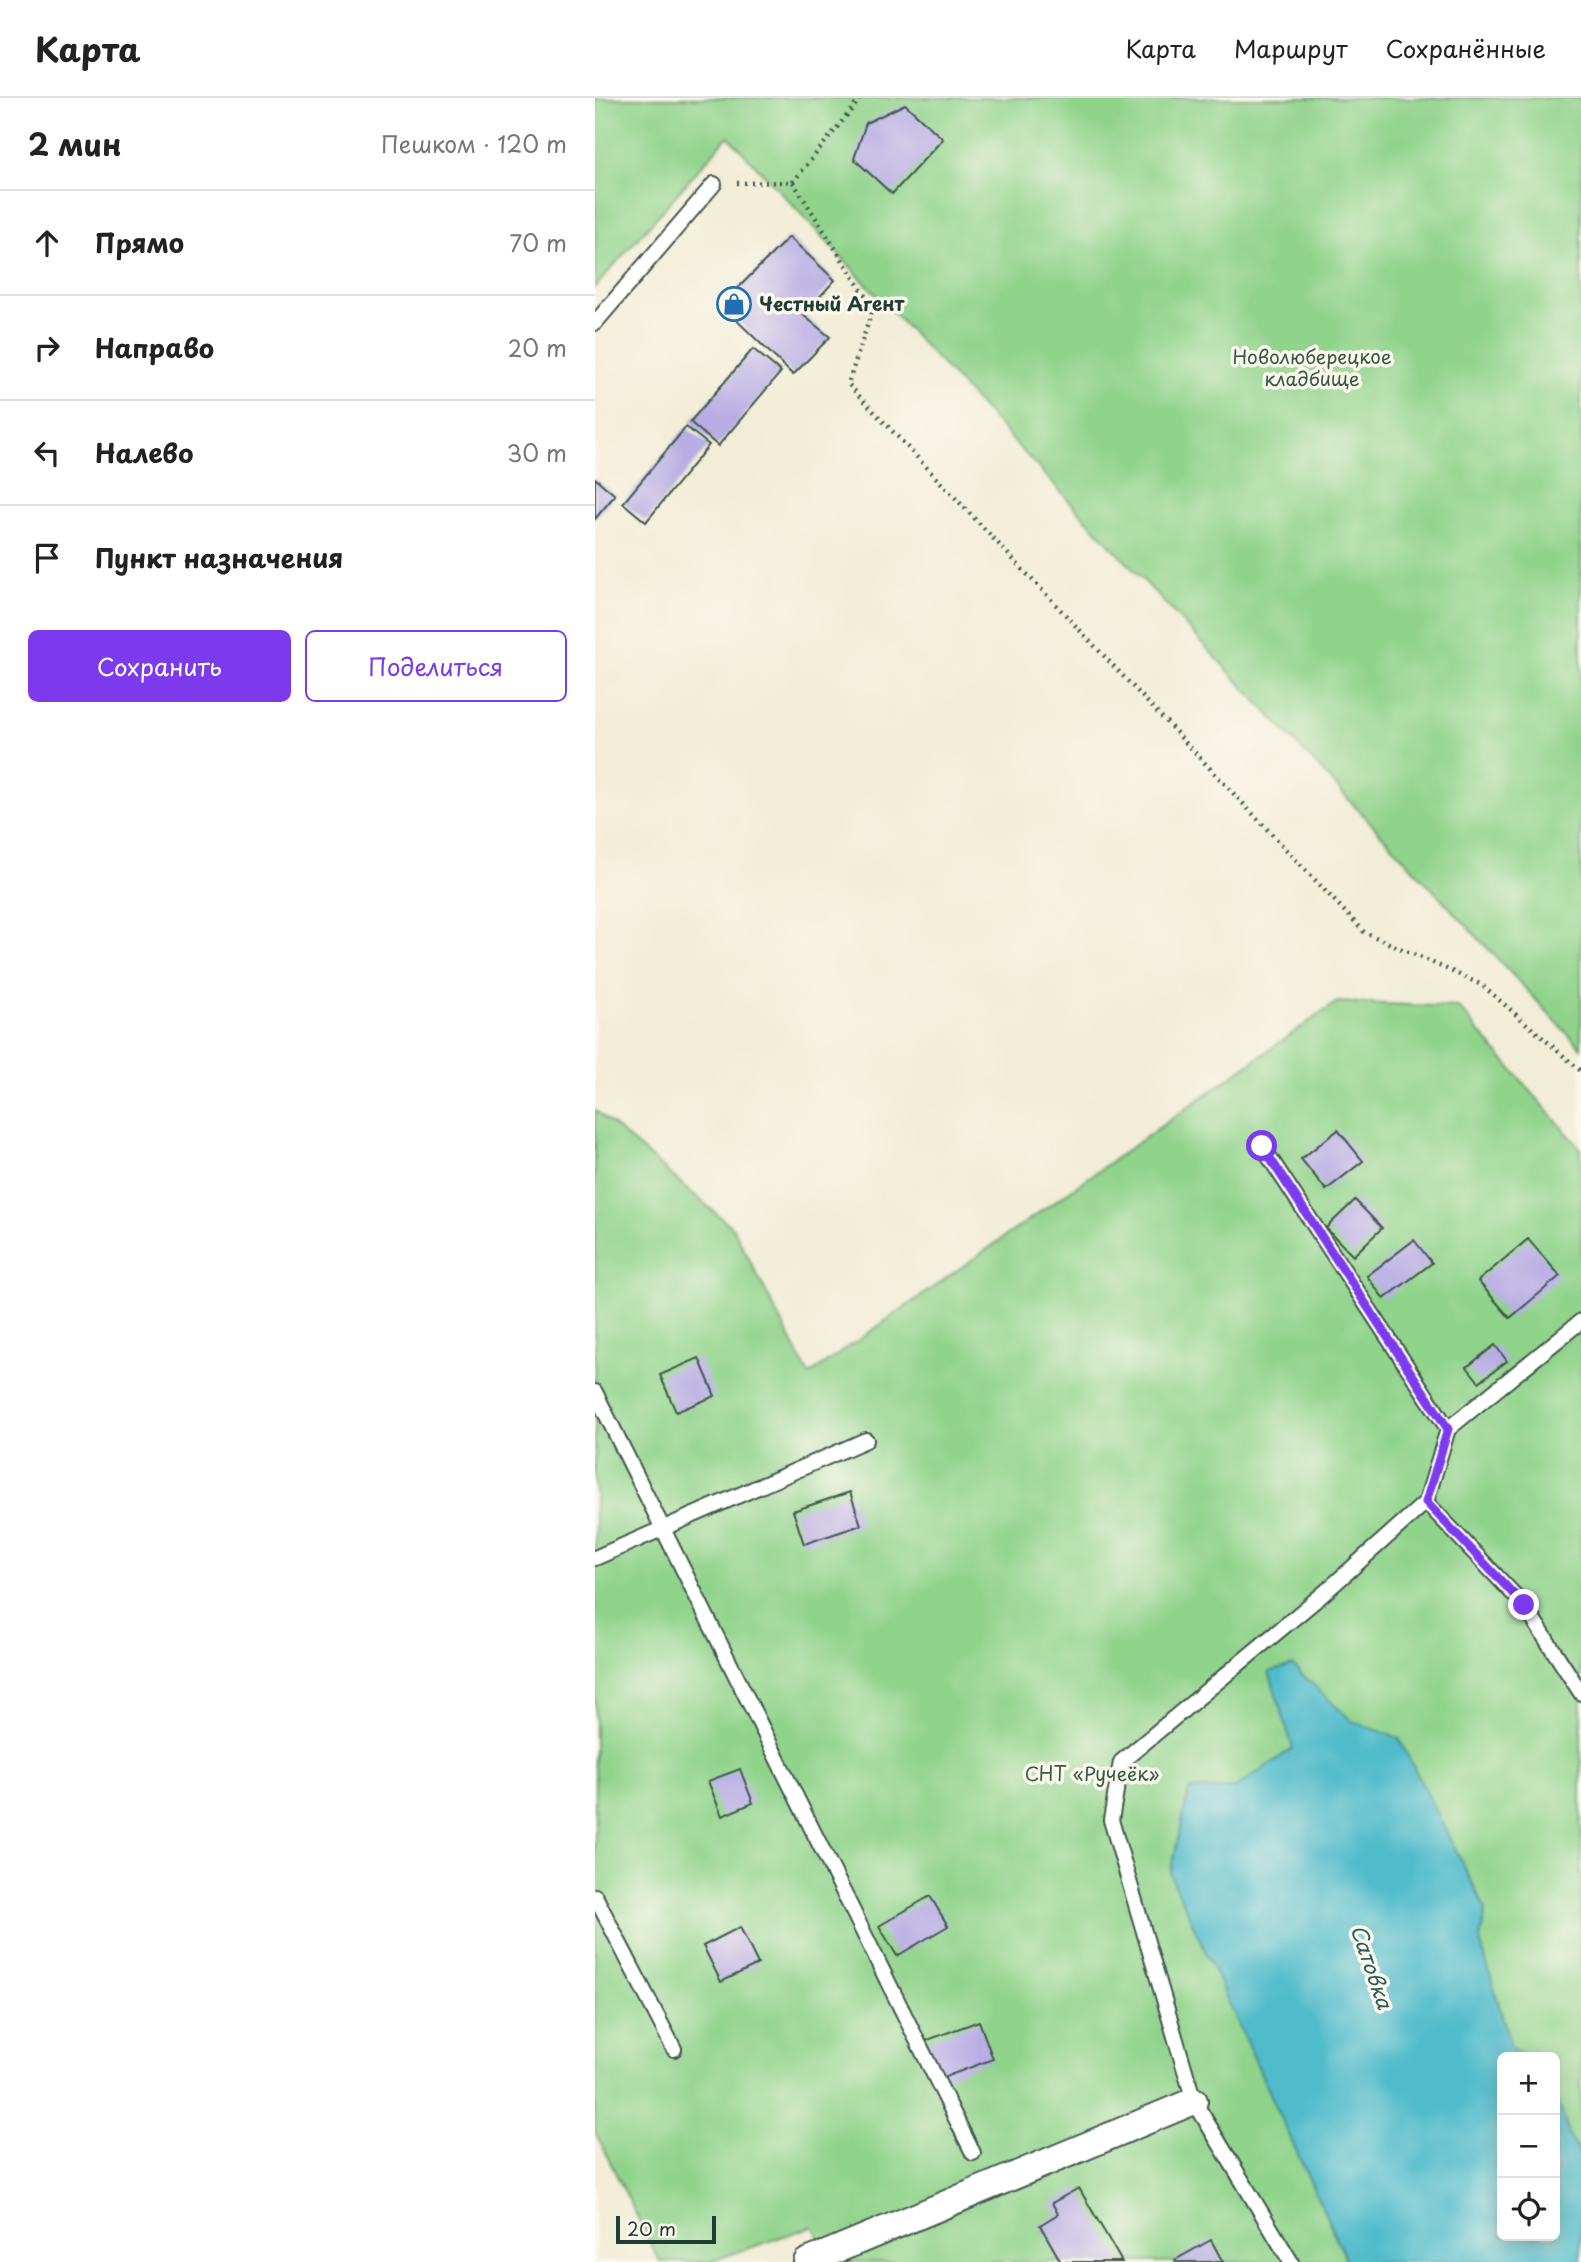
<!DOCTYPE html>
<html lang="ru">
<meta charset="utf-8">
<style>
body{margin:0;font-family:"Playpen Sans",sans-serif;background:#f6f6f6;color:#222}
.controls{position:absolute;right:21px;bottom:21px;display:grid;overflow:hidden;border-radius:10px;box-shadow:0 4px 18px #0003}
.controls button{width:63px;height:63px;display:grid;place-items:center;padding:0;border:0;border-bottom:2px solid #e0e0e0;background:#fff;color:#222;font:35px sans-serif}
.scale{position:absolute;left:21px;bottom:18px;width:100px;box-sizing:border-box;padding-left:7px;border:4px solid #1f3d34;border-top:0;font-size:19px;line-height:24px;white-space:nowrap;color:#1f3d34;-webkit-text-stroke:5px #fbf7ec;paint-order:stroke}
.stop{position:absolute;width:21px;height:21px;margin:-16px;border:5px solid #7c3aed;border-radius:50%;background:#fff}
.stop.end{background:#7c3aed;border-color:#fff;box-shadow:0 2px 7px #0008}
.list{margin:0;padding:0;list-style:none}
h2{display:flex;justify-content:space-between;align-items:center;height:91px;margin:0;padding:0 28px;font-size:30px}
h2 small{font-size:23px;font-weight:400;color:#767676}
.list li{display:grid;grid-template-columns:46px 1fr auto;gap:21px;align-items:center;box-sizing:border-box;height:105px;padding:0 28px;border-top:2px solid #e0e0e0}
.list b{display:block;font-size:26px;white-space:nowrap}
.list em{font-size:23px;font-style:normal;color:#767676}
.actions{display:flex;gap:14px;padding:21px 28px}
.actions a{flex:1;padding:16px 0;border:2px solid #7c3aed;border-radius:10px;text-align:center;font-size:24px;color:#7c3aed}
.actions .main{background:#7c3aed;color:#fff}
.icon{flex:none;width:38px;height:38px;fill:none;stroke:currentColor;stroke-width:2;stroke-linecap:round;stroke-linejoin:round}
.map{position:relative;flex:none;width:986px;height:2164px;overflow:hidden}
header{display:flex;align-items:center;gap:42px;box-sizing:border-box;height:98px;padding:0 35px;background:#fff;border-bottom:2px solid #e0e0e0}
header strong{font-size:33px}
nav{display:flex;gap:38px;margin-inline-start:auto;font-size:24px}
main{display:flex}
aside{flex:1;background:#fff}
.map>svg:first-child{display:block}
.green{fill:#90d38b;stroke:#588860;stroke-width:2;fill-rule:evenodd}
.water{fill:#4fbbcb;stroke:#377c80;stroke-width:2}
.building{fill:#b8ade4}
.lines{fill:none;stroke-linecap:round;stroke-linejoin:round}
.lane-casing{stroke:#3f574c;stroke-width:18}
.street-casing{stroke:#3f574c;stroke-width:30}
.path{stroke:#3f574c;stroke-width:4.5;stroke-dasharray:2 5;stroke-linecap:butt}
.lane{stroke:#fff;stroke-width:14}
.street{stroke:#fff;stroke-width:26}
.route{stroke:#7c3aed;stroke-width:9}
.labels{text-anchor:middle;stroke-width:7;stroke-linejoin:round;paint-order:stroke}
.poi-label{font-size:19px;font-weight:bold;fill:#1f3d34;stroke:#fbf7ec;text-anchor:start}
.park-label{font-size:19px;fill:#365b45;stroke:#fbf7ec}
.water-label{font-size:21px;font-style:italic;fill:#2b5c5a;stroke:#fbf7ec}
</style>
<header>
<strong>Карта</strong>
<nav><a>Карта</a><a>Маршрут</a><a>Сохранённые</a></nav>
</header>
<main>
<aside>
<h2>2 мин<small>Пешком · 120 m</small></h2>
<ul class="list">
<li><svg class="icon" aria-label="ahead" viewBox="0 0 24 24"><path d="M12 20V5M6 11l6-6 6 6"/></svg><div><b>Прямо</b></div><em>70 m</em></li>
<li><svg class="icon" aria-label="right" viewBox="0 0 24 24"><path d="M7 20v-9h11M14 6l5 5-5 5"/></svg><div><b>Направо</b></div><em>20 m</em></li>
<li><svg class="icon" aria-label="left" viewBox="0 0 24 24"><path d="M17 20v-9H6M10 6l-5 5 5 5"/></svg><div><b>Налево</b></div><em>30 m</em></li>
<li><svg class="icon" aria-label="arrive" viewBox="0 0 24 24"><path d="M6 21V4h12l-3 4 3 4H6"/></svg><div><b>Пункт назначения</b></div></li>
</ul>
<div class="actions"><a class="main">Сохранить</a><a>Поделиться</a></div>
</aside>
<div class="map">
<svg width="986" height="2164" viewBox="0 0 986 2164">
<rect width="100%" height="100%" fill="#fbf7ec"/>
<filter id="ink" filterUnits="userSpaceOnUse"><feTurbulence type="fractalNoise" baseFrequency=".0143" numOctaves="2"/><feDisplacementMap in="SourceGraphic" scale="14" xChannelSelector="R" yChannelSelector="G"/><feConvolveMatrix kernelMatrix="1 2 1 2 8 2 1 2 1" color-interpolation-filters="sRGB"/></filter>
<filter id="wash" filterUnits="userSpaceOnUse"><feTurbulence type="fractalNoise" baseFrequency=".00686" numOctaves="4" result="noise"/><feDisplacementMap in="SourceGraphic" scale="28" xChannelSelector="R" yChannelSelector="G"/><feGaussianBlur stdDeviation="1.57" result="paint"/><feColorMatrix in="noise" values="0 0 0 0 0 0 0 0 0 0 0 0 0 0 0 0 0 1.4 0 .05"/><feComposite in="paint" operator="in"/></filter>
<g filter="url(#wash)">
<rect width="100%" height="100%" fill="#f2edd6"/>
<!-- green -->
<path class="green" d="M0 0H986V950L133 38 0 189Z
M742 904 863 909 986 1051V2164H236L218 2128 114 2164H65L0 2034V1012L138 1130 214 1277ZM907 1959H960V2138H907Z"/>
<!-- water -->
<path class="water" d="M697 1567 757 1623 804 1640 891 1812 885 1842 916 1949 932 1959H907V2138H960V1994L975 2039 986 2059V2164H752L575 1776 594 1692 640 1690 698 1650 674 1574Z"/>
<g id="blocks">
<!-- building -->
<path class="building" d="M310 6 348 41 297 96 259 61 271 25Z
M194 139 240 182 208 217 235 239 198 277 126 207Z
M158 251 186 274 123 348 95 324Z
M91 329 114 347 51 424 28 405Z
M0 380 20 397 0 421Z
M743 1032 768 1063 731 1092 706 1061Z
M760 1102 787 1130 758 1158 731 1130Z
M933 1141 965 1178 915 1220 883 1183Z
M819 1142 837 1165 789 1201 772 1178Z
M900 1247 912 1263 884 1284 872 1269Z
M104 1260 120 1298 81 1314 65 1277Z
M255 1394 266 1427 209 1446 198 1413Z
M145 1671 158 1705 127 1718 113 1683Z
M335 1798 353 1828 302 1858 284 1828Z
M145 1829 163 1866 126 1884 108 1848Z
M384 1923 398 1961 342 1982 327 1944Z
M484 2090 527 2164H466L445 2127 463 2116 457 2105Z
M616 2142 628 2164H581L580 2162Z"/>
</g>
</g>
<g filter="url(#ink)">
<use href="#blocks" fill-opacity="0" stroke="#3f574c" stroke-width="2"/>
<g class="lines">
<!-- lane casing -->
<g class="lane-casing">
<path id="lane" d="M0 225 119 86
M667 1048 853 1331
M0 1294 378 2055
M831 1404 853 1331 986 1223
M0 1460 271 1342
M0 1798 79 1951
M696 2164 599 2003 516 1722 526 1664 728 1496 831 1404 929 1507 986 1595"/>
</g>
<!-- street casing -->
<g class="street-casing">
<path id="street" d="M212 2164 599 2003"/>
</g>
<!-- path -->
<path class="path" d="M198 84 278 210 253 286 769 834 887 887 986 973
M142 85 198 84 266 0"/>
<!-- lane -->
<use href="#lane" class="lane"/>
<!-- street -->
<use href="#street" class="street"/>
</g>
</g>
<g class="lines" filter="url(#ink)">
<!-- route -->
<path class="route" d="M667 1048 853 1331 831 1404 929 1507"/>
</g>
<!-- icons -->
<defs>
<g id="shop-ring" transform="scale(1.75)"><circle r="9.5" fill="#fbf7ec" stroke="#1f6fb2" stroke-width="1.5"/><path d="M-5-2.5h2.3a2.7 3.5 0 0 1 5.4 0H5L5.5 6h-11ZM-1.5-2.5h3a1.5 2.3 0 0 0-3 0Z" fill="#1f6fb2"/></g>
</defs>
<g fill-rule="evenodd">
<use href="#shop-ring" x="139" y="206"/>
</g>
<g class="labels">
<!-- poi labels -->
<g class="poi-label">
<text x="164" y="213">Честный Агент</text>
</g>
<!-- park labels -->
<g class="park-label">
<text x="717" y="266">Новолюберецкое<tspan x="717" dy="22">кладбище</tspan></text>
<text x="497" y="1683">СНТ «Ручеёк»</text>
</g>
<!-- water labels -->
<g class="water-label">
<text transform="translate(776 1869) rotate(71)" y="7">Сатовка</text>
</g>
</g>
</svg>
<div class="controls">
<button>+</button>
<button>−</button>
<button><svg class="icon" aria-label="locate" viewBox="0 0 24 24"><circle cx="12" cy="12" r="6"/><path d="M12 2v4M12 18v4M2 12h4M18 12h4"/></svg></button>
</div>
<div class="scale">20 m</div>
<div class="stop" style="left:667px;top:1048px"></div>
<div class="stop end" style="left:929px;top:1507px"></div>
</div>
</main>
